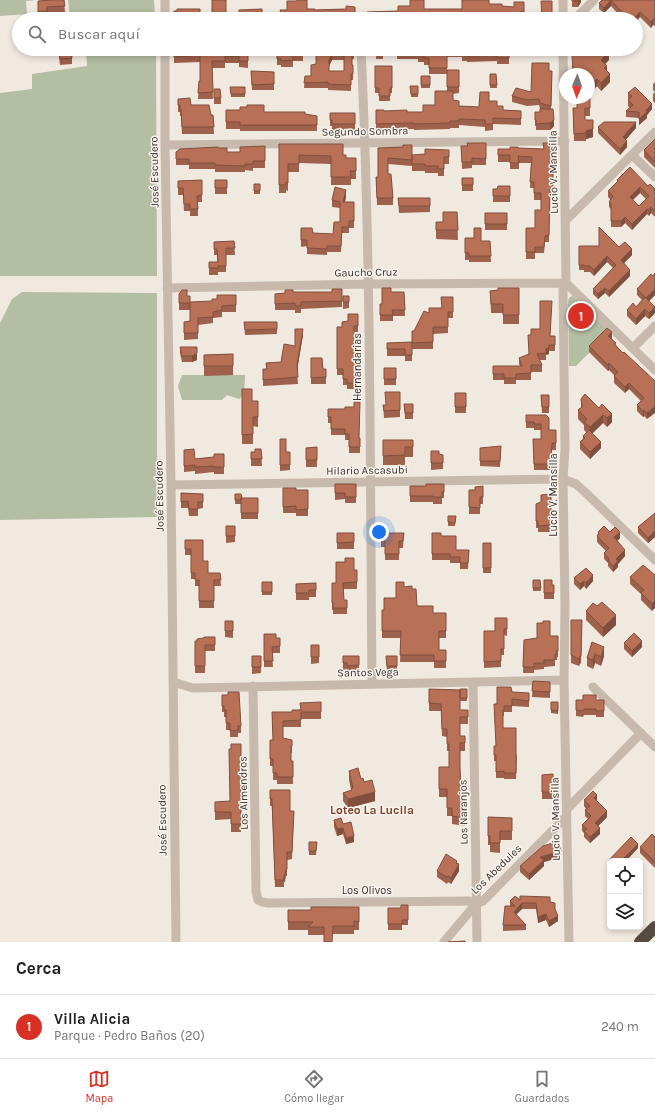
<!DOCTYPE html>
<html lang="es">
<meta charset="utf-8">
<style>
body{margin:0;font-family:Karla,sans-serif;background:#f6f6f6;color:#202124}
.controls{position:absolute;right:12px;bottom:12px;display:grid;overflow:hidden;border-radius:6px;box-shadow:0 2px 6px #0003}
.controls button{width:36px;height:36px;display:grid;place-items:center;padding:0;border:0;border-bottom:1px solid #e0e0e0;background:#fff;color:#202124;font:20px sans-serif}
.compass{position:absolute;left:559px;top:68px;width:36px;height:36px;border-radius:50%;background:#fff;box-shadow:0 2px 6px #0003;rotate:182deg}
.you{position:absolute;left:379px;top:532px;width:14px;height:14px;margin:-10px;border:3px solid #fff;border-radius:50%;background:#1a73e8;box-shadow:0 0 0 6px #1a73e833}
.badge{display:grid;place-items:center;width:26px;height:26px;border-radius:50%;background:#d93025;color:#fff;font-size:13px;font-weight:700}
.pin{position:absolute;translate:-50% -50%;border:2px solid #fff;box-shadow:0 1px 4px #0006}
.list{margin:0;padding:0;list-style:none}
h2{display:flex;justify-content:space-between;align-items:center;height:52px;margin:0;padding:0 16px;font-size:17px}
h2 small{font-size:13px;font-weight:400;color:#757577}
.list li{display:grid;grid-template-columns:26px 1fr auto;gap:12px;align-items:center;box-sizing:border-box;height:64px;padding:0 16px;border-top:1px solid #e0e0e0}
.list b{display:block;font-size:15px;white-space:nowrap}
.list p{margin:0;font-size:13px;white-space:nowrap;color:#757577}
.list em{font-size:13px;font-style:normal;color:#757577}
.icon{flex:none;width:22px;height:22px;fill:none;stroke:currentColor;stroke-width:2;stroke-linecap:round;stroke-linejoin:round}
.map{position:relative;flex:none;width:655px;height:942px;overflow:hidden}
.search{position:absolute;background:#fff;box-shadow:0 2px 6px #0003;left:12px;right:12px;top:12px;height:44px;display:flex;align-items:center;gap:10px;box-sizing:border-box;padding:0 14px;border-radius:22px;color:#757577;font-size:15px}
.sheet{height:116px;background:#fff}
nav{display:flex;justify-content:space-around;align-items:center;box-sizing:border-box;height:56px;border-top:1px solid #e0e0e0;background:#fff;font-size:11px;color:#757577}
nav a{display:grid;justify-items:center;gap:2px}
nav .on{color:#d93025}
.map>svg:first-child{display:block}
.green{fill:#b4bea2}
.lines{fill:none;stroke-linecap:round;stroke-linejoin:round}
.minor{stroke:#c7baad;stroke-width:9}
.highway{stroke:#564a43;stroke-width:12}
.wall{fill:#9e614b;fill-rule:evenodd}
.shaded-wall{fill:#814f3d}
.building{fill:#b87157;stroke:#814f3d;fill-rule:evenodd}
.labels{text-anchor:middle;stroke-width:3;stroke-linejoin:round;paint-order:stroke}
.street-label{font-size:11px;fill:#372f2b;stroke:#f8f3ec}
.neighbourhood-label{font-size:12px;font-weight:bold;fill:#7c422d;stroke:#f8f3ec}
</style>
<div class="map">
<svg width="655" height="942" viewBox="0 0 655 942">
<rect width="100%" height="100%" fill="#f0e9e0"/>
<!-- green -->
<path class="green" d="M0 0H37L26 1 27 14 0 16Z
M68 0H154L155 17 143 19H70Z
M86 49H156L157 276H0V93L32 89V74L87 66Z
M22 292 157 293V517L0 520V323L12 299Z
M573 296 610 332 576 366H569L568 300 570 297Z
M182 375H245L244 395 239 399 227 395 222 400H182L178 386Z"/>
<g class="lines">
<!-- minor -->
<path class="minor" d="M165 0V19
M563 19V0
M575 19 594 0
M165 49V145L171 485 176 942
M361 49C371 260 370 472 372 684
M563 49 566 283 563 290 565 449 563 479 565 606 564 680 569 942
M165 145 565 141
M632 155 655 177
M566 220 655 132
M167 288 369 284 566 283 655 370
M633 348 655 326
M171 485 563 479 576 484 586 493 655 560
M173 682 193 688 564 680
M473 682 477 942
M253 686 256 891 258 900 262 902 268 903 469 901 476 904
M593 687 655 747
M567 809 641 733
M444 942 476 904 483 901 567 816"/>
<!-- highway -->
<path class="highway" d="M640 942 655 927"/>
</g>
<!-- wall -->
<path class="wall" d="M64 0 65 12 47 13V18H38V1Z
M572 0H581V2L578 7H572Z
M602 0H655V26L653 25 651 28 640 17 636 19H619V15L611 6 604 13 599 9V3Z
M524 2V18H520V19H368L367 18V12L398 11 424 9H462L489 4 502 6 514 7Z
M355 7V19H239L262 13H281L307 9 315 10 346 9Z
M58 49 72 58V64L60 65Z
M174 49H248V68L239 67V63H225V68H212L213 99H198L199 81H200V62L174 63Z
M277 49H303V61H293V67H281V65H277Z
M316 49H354V59H352V65H353V80H351V91L328 90V88H304L305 76H311L316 64ZM332 60H344V71H329V66Z
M376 49H383V59H376Z
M397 49H509V64H497V61L467 62V61H462V57H447V74H429V65H424V62H418V59H397Z
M609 60 605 64 610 82 601 91 597 86 589 95V74Z
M375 66H392V93H390V101H379V93H375Z
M447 70H459V93L453 94V100L459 106 479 107 489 101 503 110 521 111V125L493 124V130L485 131V127L459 125V128H450V129L414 130V129L376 130V110L384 111 407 112H423L435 105 447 91Z
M251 71 274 72V90H252Z
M549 71H552L551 109 554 126 550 130H536V126H535V112H540L541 109H540L539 105 527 106 512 102V96L531 92Z
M490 74H496L497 88H490Z
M421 76H430V88H421Z
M655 82V92L653 90V84Z
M410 86H418V97H411Z
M230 87H245V97H231Z
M214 89 221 98V104H214Z
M655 92V103L653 101V94Z
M628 93 652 109 647 115V118L639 125V118L626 117V111L630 108 628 106Z
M590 96V116H585V120L593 137 586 139V141H574L573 108H577Z
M178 99 211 115H213L214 134H182L181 116H180V112H178Z
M226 110 317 116V131H240V129H226Z
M330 113H355V130L332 131V126H330Z
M598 127 636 128 625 140 627 147 620 155 598 133Z
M655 139V168L644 157V150Z
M486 143V165H472V168L462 169 461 146H468Z
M279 144 343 155 346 158H356V179H351V185H331V164L299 163V172H288V191L286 190V193H279Z
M412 145V166L388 164V174L393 198V205H377L376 177H378V148L403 147Z
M265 146V168H253V171L245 170V172H215V169H189V165H176V152L218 148 227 152H240Z
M555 146V173H553V195H550L549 242H545L544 253H535V259H526V228H535L541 210V200H534V188H530L531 163H519V169H510V162H498V149H544Z
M449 150V164H444V176H438V173H425V171H412V155L425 154Z
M462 178H473V191H462Z
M202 180V202H198V216H190V211H184L183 195H178V181Z
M215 180H227V194H215Z
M617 180 648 186 655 189V217L651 213 649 216 647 214 632 230 625 223 621 227H611V209L609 207V202L611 200 608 197V191L617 183ZM640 193 646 199 639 206 633 200Z
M254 184H260V194H254Z
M510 186V202H493V189H497Z
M346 197 345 202H354V228H349V233H342L341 252H327V255L307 254V246L301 247V228L313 233 333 234 340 222V208L332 207V200Z
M398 198H430V212L399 213Z
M443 212H457L458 240 436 239V222H443Z
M485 213H507V230H485Z
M465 238 481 241H490L491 262H469V260H465Z
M234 241 235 255H226V272H218V275H209V262H217V255H214V242Z
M579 246 619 247 632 255 624 263 630 276 609 297 605 293 598 299 593 294V289L613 268 607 262 594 276 590 272H584V270H579Z
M653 276 655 295 649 301 655 313 649 319 645 316 636 325 627 316V310L636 307 642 300 637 295V289Z
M519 288V324H503V313H491L490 291Z
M342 289V307L301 309V313H295V310H275V294L285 293 293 292H332Z
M391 292H404L405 316H393V321H380V304H382Z
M179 294 187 296H190V310H179Z
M236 295V312H222V317L213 318V323L198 325V339L184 340V322L190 321 212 301 217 299Z
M343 296H349V308L343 309Z
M453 297V318H448V333L433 334V349H412V331H414L429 313 441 308Z
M358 314V332H354V349H358V366H355V389H347V385H343V375H337V327H342L348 321Z
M244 322H277V334L245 335Z
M303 335 297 369 298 384 263 386V369H266V363L281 362 295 346Z
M551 336H555V351H549V354L546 355V360H539L542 365V372H531V380H516V384H504V380H493V366H520L519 364V358L529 354Z
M612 339 616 345 623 353 648 374 647 419 644 416 643 417 637 411V405L641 401 629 389 625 393 614 383V376H615L609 370 608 371 589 352V346Z
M412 342V361H405V356H387V343Z
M180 347 197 360 192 362H182L180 353Z
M233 354V375L204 376V355Z
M311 358 323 369H326V384H311Z
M384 368H396V385H384Z
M242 389 252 401H258V427L253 426V444H242Z
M400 392V417L384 418 383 405H386Z
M455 393H466V413H455Z
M585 394 612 422 607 427 603 423 592 433 601 448 590 459 580 449V442L583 439V436L587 433 584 430V425L578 419V410L581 408V399Z
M541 395H549V413H542Z
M404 404H413V419H405Z
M328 409 359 438H360V453H349V440H345V435H331V423H328Z
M526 415H546L549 430H556V450H552L551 470H534L533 439H541V430H534V428H526Z
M280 439 286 452H290V470L280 471Z
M383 440H413V457H405V465H383Z
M317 447V467H306V448Z
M480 448 501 452 500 467 480 466Z
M261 449 262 466H251V452H255Z
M184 450 195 459 214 457 224 454V474H214V472L195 474V471L184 472Z
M431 451 439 454 443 455V469L431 470Z
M335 484H356V503H345V499L335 500Z
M444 484V498H442V504H433V502H410V486H426Z
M483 486V504H480V514H469V490H475Z
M283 488 296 490H308V516H296V513H283Z
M181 493 203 494V508L198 509V516H189L188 508H181Z
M235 494 242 498H258V519H241V504H235Z
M551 494V532H538V528H536V504L541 502Z
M655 513V537L648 543 638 533V527Z
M448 516H456L455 526H448Z
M226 526H235V542L226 543Z
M598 532H610L620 538 617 541 625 556 618 564V567L613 572 608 566V563L604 559V553L606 551 597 542V536L598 535Z
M337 533H354V549H337Z
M381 533H404L403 548H399V560H385V547H381Z
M432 533 441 536 456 550H469L468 569H460V563H450V560H432Z
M185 540 203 561 208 573H220L221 586H214V608H199V586H195V579H191V555H185Z
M483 543H491V573H483Z
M354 570H357V589H343L344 600H347V614H333V610H332V583H336Z
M655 575 652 611 641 600V594L630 584V577Z
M574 578 593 581 586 589 584 586 580 590 574 584Z
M533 580H540L541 591H533Z
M544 580 552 585H554V599H544Z
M262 582H272V595H262Z
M316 583V597H309V600H296V584Z
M404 587 412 589 417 606 433 613H446V638H439V650H446V668H434V662H400L401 638H382V610H384L396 598Z
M597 606 616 625 603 637 586 620V611Z
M507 618V636L504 635V655H501V667L484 668V631H495Z
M571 620 582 628 581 664 580 663 579 666 571 663Z
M225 621H233V638L225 637Z
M264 634 276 638H280V653H272L273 667H264Z
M550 636H558V657H557V660H555V666L544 667V669L534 670V673H523L524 640Z
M215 637V651H205V673H195V641L204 638Z
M592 642 604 656 601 666 595 663 593 669 587 666V658Z
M624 643 642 647 632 657 624 649Z
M311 645H319V663L311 664Z
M252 656H261V673L252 674Z
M343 656H359V672H347V669L343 670Z
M386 656H397V672L387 673Z
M533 681 550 682V698L532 697Z
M429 689 460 690 467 689V701H460V710H468V724H460V736H465V751H460V768L461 792H465V826L452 824V816H447V797H439V767H449V751H447V737L442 736 441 711H429Z
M512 692 529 699V707L512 706V712H504V716H503V728L517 756 516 779H504V778H496V761H494V746H496L497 704Z
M222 695 241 726V733H238V737H230V730H226V717H224V712H222Z
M576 700H604V717H596V715H584L583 717 576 716Z
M321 702V719H301V727H283V738L292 740V753H291V761H293V784H277V780H273V766H270V747L273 740 272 712H292Z
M551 702H558V714L551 713Z
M241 744V832H231V819L215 820V802L230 801 231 749Z
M349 771 361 779 375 801 348 808 343 801V793L351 790 349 780Z
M553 774V799H542V775Z
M270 790 290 811H294L292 859 287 860V876H286L285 882H284V887H275L272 806H270Z
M584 800 597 801 607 817 598 826 600 834 590 843 584 837V833L582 831V825L588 819 585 816V810L586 809 584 806Z
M488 817 512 818V840H500V853L490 852V845H488Z
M334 820 343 824 354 842 346 844 343 834 337 836 334 827Z
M655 837V868L640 853V847Z
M309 842H317L316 855H309Z
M638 848 626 861H610V867L608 866V861Z
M561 857 544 862V866L529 880 520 872V866Z
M457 863 459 871 451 884 448 882 447 884 437 877V871Z
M520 900 550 902 555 909 558 921 549 927 546 920 538 923 536 909H522L516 914 526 925V930L503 931V925L510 906V901Z
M408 905V925H402V930H388V908H401Z
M359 907V930H354V934H333L324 935H308V930H288V910H311Z"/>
<!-- shaded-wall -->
<path class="shaded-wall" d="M579 0H581V2L578 7V1Z
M611 0V6L604 13V8Z
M640 12V17L636 22V19H633Z
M552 13V19H549Z
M653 19V25L651 28V22Z
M609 52V60L601 68V60Z
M332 54V60L329 66V60Z
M607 66V74L604 68Z
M610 74V82L601 91V83Z
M597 79V86L589 95V87Z
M652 104V109L647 115V118L639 125V119L646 110Z
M554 120V126L550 130V123Z
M593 120V137L586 139V131Z
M636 122V128L623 143V137Z
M627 141V147L620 155V149Z
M640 187V193L630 202V197Z
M346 190V197L343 208V202Z
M651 207V213L649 216V210Z
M647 209V214L632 230V224Z
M625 217V223L621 227V221Z
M632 249V255L621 266V260Z
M607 256V262L594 276V270Z
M630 270V276L609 297V291Z
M605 288V293L598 299V294Z
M655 289V295L646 304V298Z
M655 307V313L649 319V313Z
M645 309V316L636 325V319Z
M303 329V335L297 371V365Z
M612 332V339L608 342V336Z
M549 348V354L546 355V349Z
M197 353V360L192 362V356Z
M609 363V370L608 371V365Z
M629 383V389L625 393V387Z
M655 406V413L647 419V413Z
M644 410V416L643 417V411Z
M612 414V422L607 427V418Z
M603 415V423L590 436V427Z
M601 442V448L590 459V452Z
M655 531V537L648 543V538Z
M620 532V538L614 544V537Z
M625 550V556L618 564V567L613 572V566L616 559Z
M593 575V581L586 589V583Z
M584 581V586L580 590V584Z
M655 601V608L652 611V604Z
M616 615V625L603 637V628Z
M642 641V647L632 657V651Z
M604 647V656L601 666V657Z
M595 654V663L593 669V660Z
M580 656V663L579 666V659Z
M375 792V801L348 808V799Z
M597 795V801L594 798Z
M607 811V817L595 829V823Z
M343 828V834L337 836V829Z
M600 828V834L590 843V837Z
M354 836V842L346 844V838Z
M638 844V848L626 861H621Z
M561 851V857L544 862V866L529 880V874L540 857Z
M457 861V867L459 864V871L451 884V878Z
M522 903V909L514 917V912Z
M546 914V920L538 923V917Z
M558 916V921L549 927V921Z"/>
<!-- building -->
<path class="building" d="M51 0H64L65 6 47 7V11L38 12V1Z
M212 0H226V19H174V11H177V9H200V16H212Z
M297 0H307V9H315V10L346 9V6L355 7V18H334V19H239V10L262 9V13H281L280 10H287V1H297Z
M410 0H424V9H462V0H489V4H502V6L514 7V2H524V12H520V13H511V17H506V18H489L490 15 472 14V18L462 19H446V18H424V19H374L367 12 398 11V6H410Z
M572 0H579L578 1H572Z
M602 0H655V20L653 19 651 22 640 12 633 19H622L623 18 619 15 622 12 611 0 604 8 599 3Z
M541 1H552V13L549 19H542Z
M598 12 606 19H595L593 17Z
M58 49H71L72 58 60 59Z
M174 49H248V61H239V56H225V61H212L213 92 198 93 199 81H200V55L174 57Z
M277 49H303V54H293V60L281 61V59H277Z
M316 49H354V53H352V65H353V74H351V85L328 84V82L304 83 305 76H311V65L316 64ZM332 54H344V71H329V60Z
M376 49H383V53H376Z
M397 49H509V58H497V55L467 56V54H462V51H447V68H429V58H424V56L418 55V53H397Z
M576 49H606L609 52 601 60 607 66 604 68 610 74 601 83 597 79 589 87V74H573L572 53Z
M532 63H549V71H552L551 106 540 103 539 99 527 100 512 96 516 88 531 92Z
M375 66H392V88H390V96H379V88H375Z
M447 70H459V87H447Z
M251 71 274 72V84L252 85Z
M490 74H496L497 85H490Z
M421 76H430V85H421Z
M410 86H418V94H411Z
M230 87H245V94H231Z
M635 87 652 104 646 110 647 112 639 119V112L626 111 633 105 628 100 632 96 628 93Z
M214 89H220L221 98H214Z
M435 91H453V100L459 101V106L479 107 480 92H489V101H497V106H503V110L521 111V119L493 118V124H485V120L459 119V121H450V123L414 124V123L376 124V110H384V111L407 110V112H423V105H435Z
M589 96H590V108H585V120H593V129L586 131V133L574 134 573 108H577V98H589Z
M190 98 191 105H209L211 115H213L214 127H182L181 109H180V105H178V99Z
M247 105H264V112H305V114L317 116V125H240V122H226V110H240V107H247Z
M540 109H553L554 120 550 123 536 124V120H535V112H540Z
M330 113H355V124H332V120H330Z
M604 122H636L623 137 627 141 620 149 598 127Z
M655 139V162L644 150Z
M467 143H486V159L472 158V162H462L461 146H468Z
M543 143H552L555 146V167H553V189H550L549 235 545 236 544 247H535V252H526V228H535V210H541V193H534V182H530L532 157 518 156 519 163H510V155H498V149H510V147H518V148L544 149Z
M279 144H343V155H346V158H356V171H350L351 177H331V156L299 155V164H288V183L286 182V185H279Z
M403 145H412V160L388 158V174H391L393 198H377L376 177H378V148L403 147Z
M265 146V161H253V164H245V166L215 165V163H189V159H176V152L180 149 218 147V148H227V152H240V147Z
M425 149 449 150V157H444V169H438V166H425V164H412V155L425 154Z
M630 167 648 186 650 184 655 189 654 190 655 191V211L651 207 649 210 647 209 632 224 625 217 621 221H611V203L609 202 613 196 608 191 618 181 617 180ZM640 187 649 196 639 206 630 197Z
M462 178H473V185H462Z
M202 180V195L197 196 198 209H190V204H184L183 188H178V181Z
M215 180H227V188H215Z
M254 184H260V191H254Z
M498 186H510V196H493V189H497Z
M335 187 346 190 343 202H354V221H349V227H342L341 246H327V249L307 248V240H301V228H312L313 233 333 234 334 222H340V202L332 200Z
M398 198H430V206H399Z
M443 212H457L458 230H436V222H443Z
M485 213H507V224H485Z
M599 227 619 247 625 242 632 249 621 260 630 270 609 291 605 288 598 294 593 289 616 265 607 256 594 270 590 266H584V265H579V246H599Z
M474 228H481V241H490L491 256H469V253H465V238H474Z
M234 241 235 248H226V266H218V268H209V262H218L217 249H214V242Z
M655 273V289L646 298 637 289 651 274 653 276Z
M382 288H391V292H404L405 310H392L393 315H380V304H382Z
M498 288H519V315H503V304H491L490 291 498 290Z
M332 289H342V301L301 302V306H295V303L275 304V294L285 293V290H293V292H332Z
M182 290H187V296H190V303H179V294Z
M217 295H236V305L222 306V310L213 312V317L198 318V333H184V322L190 321V302L212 301V299H217Z
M343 296H349V302H343Z
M441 297H453V312H448V327H433V342L412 343V331H414L424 311 429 313V308H442Z
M645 297 655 307 649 313 645 309 636 319 627 310 633 303 636 307Z
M540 301H552L550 336H555V345H549V348L546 349V353L537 354 542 365H531V373L516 374V378H504V374H493V366H522L519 358 529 354 528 335H531V329H540Z
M348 314H358V326H354V349H358V360H355V383H347V379H343V369H337V327H342V322L348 321Z
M244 322H277V329L245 330Z
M607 328 612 332 608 336 616 343 614 344 623 353 624 352 655 381V406L647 413 644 410 643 411 637 405 644 398 629 383 625 387 614 376 618 372 609 363 608 365 589 346Z
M295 329H303L297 365 298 377 263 380V369H267L266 363 281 362 284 344 295 346Z
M412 342V355H405V349H387V343Z
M180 347H197V353L192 356H182Z
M233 354V366H204V355Z
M311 358H322L323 369H326V377L311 378Z
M384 368H396V379H384Z
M242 389H252V401H258V417H253V434L242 435Z
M385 392H400V410L384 411 383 405H386Z
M455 393H466V407H455Z
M585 394 599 408 602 404 612 414 607 418 603 415 590 427 584 422 587 419 578 410 582 407 581 399Z
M541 395H549V407H542Z
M354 402H360L359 438H360V447H349V434H345V429H331V417H328V409H345V407H354Z
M404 404H413V413H405Z
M526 415H546L549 418V430H556V443H552L551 464H534L533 439H541V424H534V422H526Z
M589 430 601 442 590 452 580 442 585 438 583 436Z
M280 439H286V452H290V465H280Z
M383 440H413V447H405V455L383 456Z
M501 446 500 461H480V448Z
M317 447V460H306V448Z
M194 449 195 459 214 457V454H224V467H214V466L195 467V465L184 466V450Z
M255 449H261L262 459H251V452H255Z
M431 451H439V454L443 455V463H431Z
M335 484H356V497H345V493H335Z
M426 484H444V492H442V497H433V496H410V486H426Z
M483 486V497H480V508L469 507V490H475V487Z
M283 488H296V490H308V509L296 510V506L283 507Z
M181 493 203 494V502H198V509H189L188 501 181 502Z
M235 494H241L242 498H241V500H235Z
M551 494V525L538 526V521H536V504L541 502V495Z
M241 498H258V513H241Z
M655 513V531L648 538 638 527Z
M448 516H456L455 523 448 522Z
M226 526H235V536H226Z
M604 526 610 532 615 527 620 532 614 537 625 550 616 559 618 561 613 566 608 560 609 559 604 553 609 548 597 536 599 533 598 532Z
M337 533H354V542L337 543Z
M381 533H404L403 541H399V554H385V541H381Z
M432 533H441V536H456V550H469L468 563H460V557H450V554H432Z
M185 540H203V561H208V573H220L221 580H214V601H199V580H195V573H191V549H185Z
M483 543H491V568H483Z
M345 558H354V570H357V582L343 583 344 600H347V608H333V603H332V583H336V562H345Z
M643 565 655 575V601L652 604 641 593 644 590 630 577Z
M586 568 593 575 586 583 584 581 580 584 574 578Z
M533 580H540L541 588H533Z
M544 580H552V585H554V593H544Z
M262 582H272V592H262Z
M396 582H404V587L412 586V589H416L417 606H433V613H446V631H439V650H446V661H434V655H400L401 631H382V610H384V598H396Z
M316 583V590H309V593H296V584Z
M602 602 616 615 603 628 586 611 593 603 597 606Z
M495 618H507V629H504V649H501V661L484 662V631H495Z
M571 620H582L581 656H580L579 659 571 655Z
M225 621H233V631H225Z
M543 621H550V636H558V651H556L557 654H555V660H544V663H534V667H523L524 640 537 638V623H543Z
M634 633 642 641 632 651 624 643Z
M264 634H276V638H280V646L272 647 273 661H264Z
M204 637H215V645H205V666H195V641H197V639L204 638Z
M592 642 604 647 601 657 595 654 593 660 587 658Z
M311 645H319V657H311Z
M252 656H261V667H252Z
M343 656H359V665L347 666V663H343Z
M386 656H397V666H387Z
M533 681 550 682V692L532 691Z
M497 687H511L512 692 529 693V701L512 699V706H504V710H503V728H516V773H504V771L496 772V755H494V746H496L494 704H497Z
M429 689 460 690V710H468V717H460V736H465V743H460V767L461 792H465V818L452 816V808H447V789H439V767H449V744H447V729H442L441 704 429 703Z
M460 689H467V698H460Z
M228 692H239L241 726H238V730L230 731V723H226V710H224V706H222V695H228Z
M583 695H596V700H604V711H596V709H584L583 711 576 710V700H583Z
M321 702V712H301V720L283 721V738L292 740V746H291V761H293V777H277V773H273V759H270V740H273L272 712H292V710H301L300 703Z
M551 702H558V711L551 710Z
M231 744H241V824H231V812H215V802L230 801 229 749H231Z
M358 768 361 779 363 778 364 782 372 780 375 792 348 799 343 793 352 790 351 789 353 788 349 771Z
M553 774V792H542V775Z
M270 790H290V811H294L292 852H287V869H286L285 875H284V880H275L272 799H270Z
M593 791 597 795 594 798 607 811 595 823 600 828 590 837 584 831 587 829 582 825 591 816 585 810 590 806 584 800Z
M488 817 512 818V831H500V843H490V836H488Z
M341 818 343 824 351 822 354 836 346 838 343 828 337 829 334 820Z
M652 834 655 837V862L640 847Z
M631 837 638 844 621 861H610V863L608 861Z
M559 841 561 851 540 857 544 860 529 874 520 866 543 846Z
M309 842H317L316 851H309Z
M446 854 457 861 456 863 459 864 451 878 448 876 447 877 437 871Z
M515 896 520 900V896L550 897V902L555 903V909L558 916 549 921 546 914 538 917 536 903H522L514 912 526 925H503L505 906H515L510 901Z
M401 905H408V920H402V924H388V908H401Z
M311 907H359V922L354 921V926H333L332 942H324V927H308L313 922H288V910H311Z
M465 941V942H448Z"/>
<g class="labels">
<!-- street labels -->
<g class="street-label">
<text transform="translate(365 131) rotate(-1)" y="4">Segundo Sombra</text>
<text transform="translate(154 172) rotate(-91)" y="4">José Escudero</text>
<text transform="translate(553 172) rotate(-91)" y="4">Lucio V. Mansilla</text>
<text transform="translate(366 272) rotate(-1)" y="4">Gaucho Cruz</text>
<text transform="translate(357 367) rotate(-90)" y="4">Hernandarias</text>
<text transform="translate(367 470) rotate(-1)" y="4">Hilario Ascasubi</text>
<text transform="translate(553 495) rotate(-90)" y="4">Lucio V. Mansilla</text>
<text transform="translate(159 496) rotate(-91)" y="4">José Escudero</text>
<text transform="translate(368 672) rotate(-1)" y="4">Santos Vega</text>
<text transform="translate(243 793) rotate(-91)" y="4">Los Almendros</text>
<text transform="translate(463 812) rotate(-91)" y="4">Los Naranjos</text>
<text transform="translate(555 819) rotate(-91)" y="4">Lucio V. Mansilla</text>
<text transform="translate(162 820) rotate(-91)" y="4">José Escudero</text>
<text transform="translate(496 869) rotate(-44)" y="4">Los Abedules</text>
<text x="367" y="894">Los Olivos</text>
</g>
<!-- neighbourhood labels -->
<g class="neighbourhood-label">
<text x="372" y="814">Loteo La Lucila</text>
</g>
</g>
</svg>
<div class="controls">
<button><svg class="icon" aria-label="locate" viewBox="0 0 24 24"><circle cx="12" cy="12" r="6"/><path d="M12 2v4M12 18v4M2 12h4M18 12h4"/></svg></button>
<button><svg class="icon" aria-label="layers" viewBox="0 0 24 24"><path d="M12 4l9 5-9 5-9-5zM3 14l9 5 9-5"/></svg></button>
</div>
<svg class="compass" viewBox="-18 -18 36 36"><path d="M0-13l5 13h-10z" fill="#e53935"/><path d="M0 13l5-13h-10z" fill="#757577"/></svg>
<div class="you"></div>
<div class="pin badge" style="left:581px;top:316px">1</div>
<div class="search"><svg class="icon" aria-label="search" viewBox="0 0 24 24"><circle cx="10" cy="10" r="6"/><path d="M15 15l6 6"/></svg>Buscar aquí</div>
</div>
<section class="sheet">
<h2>Cerca<small></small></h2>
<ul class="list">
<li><span class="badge">1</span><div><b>Villa Alicia</b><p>Parque · Pedro Baños (20)</p></div><em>240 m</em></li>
</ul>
</section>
<nav>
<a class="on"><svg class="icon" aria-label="map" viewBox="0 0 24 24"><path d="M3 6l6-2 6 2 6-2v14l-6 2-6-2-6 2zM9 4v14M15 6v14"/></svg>Mapa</a>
<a><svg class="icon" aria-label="directions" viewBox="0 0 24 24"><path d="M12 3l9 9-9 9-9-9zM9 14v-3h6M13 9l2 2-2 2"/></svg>Cómo llegar</a>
<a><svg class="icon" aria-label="saved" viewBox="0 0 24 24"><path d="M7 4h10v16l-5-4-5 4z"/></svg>Guardados</a>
</nav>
